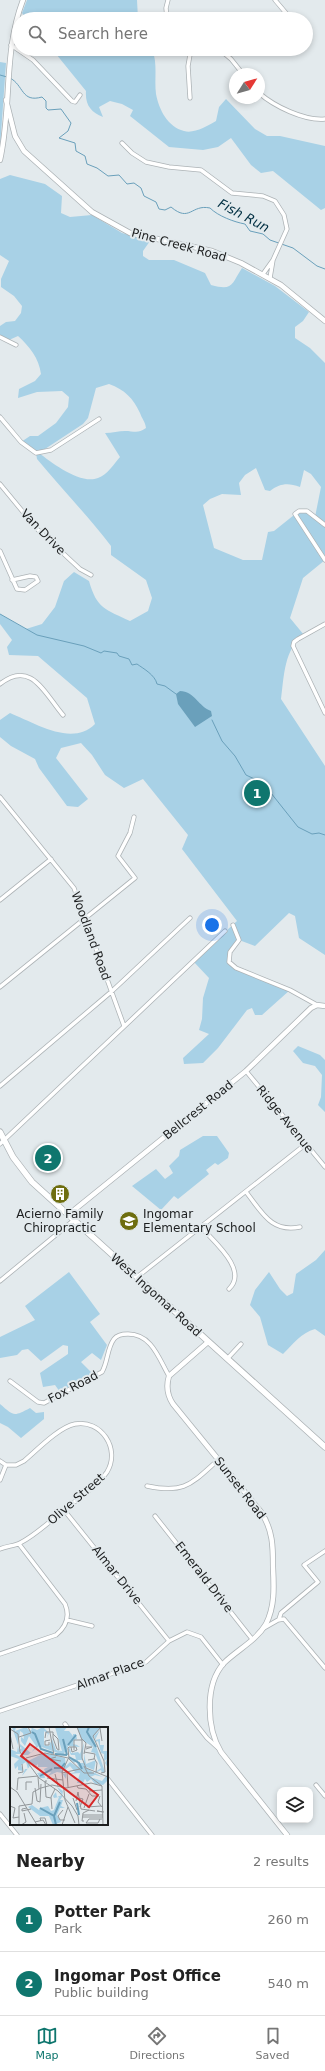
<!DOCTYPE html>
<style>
body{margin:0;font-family:"DejaVu Sans",sans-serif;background:#f2f2f2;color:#222}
.controls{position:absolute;right:12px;bottom:12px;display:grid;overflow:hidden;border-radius:8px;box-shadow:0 2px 6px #0003}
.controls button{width:36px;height:36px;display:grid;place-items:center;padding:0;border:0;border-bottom:1px solid #e0e0e0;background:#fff;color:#222;font:20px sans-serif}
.compass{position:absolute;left:229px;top:68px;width:36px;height:36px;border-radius:50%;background:#fff;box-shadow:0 2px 6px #0003;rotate:53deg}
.you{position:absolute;left:212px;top:925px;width:14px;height:14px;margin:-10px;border:3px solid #fff;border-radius:50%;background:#1a73e8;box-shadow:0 0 0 6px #1a73e833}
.badge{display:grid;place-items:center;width:26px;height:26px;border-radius:50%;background:#0f766e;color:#fff;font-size:13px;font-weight:700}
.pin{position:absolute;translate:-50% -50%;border:2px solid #fff;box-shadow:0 1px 4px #0006}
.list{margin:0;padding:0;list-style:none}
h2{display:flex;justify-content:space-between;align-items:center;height:52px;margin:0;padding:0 16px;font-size:17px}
h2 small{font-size:13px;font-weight:400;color:#767676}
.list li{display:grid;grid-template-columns:26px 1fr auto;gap:12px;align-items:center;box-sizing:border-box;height:64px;padding:0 16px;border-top:1px solid #e0e0e0}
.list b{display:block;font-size:15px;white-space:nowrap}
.list p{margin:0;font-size:13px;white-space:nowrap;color:#767676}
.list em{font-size:13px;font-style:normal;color:#767676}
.icon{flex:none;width:22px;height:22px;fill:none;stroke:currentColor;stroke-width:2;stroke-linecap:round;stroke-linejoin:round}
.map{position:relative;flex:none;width:325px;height:1835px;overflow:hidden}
.search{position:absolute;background:#fff;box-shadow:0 2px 6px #0003;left:12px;right:12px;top:12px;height:44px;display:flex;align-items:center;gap:10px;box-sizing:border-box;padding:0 14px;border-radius:22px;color:#767676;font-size:15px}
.sheet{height:180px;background:#fff}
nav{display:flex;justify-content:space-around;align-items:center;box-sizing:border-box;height:56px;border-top:1px solid #e0e0e0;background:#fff;font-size:11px;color:#767676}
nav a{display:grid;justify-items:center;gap:2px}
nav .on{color:#0f766e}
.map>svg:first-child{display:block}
.green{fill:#a8d1e6;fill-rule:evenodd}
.water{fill:#6aa0bb}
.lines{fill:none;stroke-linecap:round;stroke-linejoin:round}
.stream{stroke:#6aa0bb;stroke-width:1}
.minor-casing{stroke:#adb3b6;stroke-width:5}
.tertiary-casing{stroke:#adb3b6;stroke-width:6}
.primary-casing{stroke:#adb3b6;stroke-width:7}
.minor{stroke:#fff;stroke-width:3.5}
.tertiary{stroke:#fff;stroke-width:4.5}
.primary{stroke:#fff;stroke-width:5.5}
.labels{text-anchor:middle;stroke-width:4;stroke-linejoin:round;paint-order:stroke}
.street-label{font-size:12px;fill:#1c1e1f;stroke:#e3eaed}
.poi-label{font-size:12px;fill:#1c1e1f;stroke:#e3eaed}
.water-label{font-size:13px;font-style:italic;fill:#002f42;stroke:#e3eaed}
.inset-river{fill:none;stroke:#6aa0bb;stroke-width:2}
.inset-road{fill:none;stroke:#93989b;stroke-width:1}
.view{fill:#d62828;fill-opacity:0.15;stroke:#d62828;stroke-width:2}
.inset-edge{fill:none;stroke:#1c1e1f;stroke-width:2}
</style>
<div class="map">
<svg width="325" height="1835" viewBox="0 0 325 1835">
<rect width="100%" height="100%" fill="#e3eaed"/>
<!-- green -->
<path class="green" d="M27 0H137L138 19H27L22 13Z
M52 49H152C158 63 154 80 156 94 159 110 168 127 184 131 194 134 207 126 216 121L219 107 226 99 255 129 267 136H280L325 146V208L321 210 273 171 261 173 251 165 231 138 218 147 203 150 169 147 130 116 133 110 122 104 110 101 99 107 103 117C91 112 85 105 86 91Z
M0 62 6 63 0 148Z
M10 175 45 184 62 196 61 213 70 217 92 215 122 233 150 241 143 251V256L149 260H174L205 273 211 285C233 291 231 285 242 268L275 286 309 312 303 321 295 327V338L310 348 325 363V560L303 578 290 618 304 635C284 648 284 677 281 699L325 766V955L299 938 295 916 289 913 255 946 239 940 230 952 229 962 236 968 290 990 262 1015H255L252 1008 247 1010 218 1048 203 1063 184 1064 183 1058 209 1034 199 1030 202 1019 203 998 209 978 193 961 237 921 182 849 188 835 143 779 124 788 105 775 92 755 81 743 61 748 56 758 88 799 78 807 67 806 39 768 35 759 11 746 0 737V720L10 713C35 723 72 747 95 724L87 698 38 656 9 655 7 647 12 640 0 624V614L26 629 42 624 55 607 64 581 74 572 89 581C97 609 105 609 130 621L148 611 152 598 146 580 111 555V546C88 516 61 488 37 459L36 453 21 442 30 436H38L56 423 68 407 69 397 62 391 37 392 18 398 19 389 35 381 41 374C39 358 29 346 18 336L9 340 0 337V326L6 322 15 321 21 313 22 306 14 296 1 287V279L9 261 0 255V179ZM109 384C125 390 133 398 140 413 142 419 145 421 146 428 138 434 134 431 125 431 119 431 112 433 105 433L120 457C114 464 107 475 98 478 81 485 52 463 39 453L44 452 45 449 83 424 88 418 96 388ZM256 468 265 490 270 491C281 483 288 483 300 487L304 470 311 474 321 487 315 517 302 511H299L274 531 268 532 262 560H243L214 548 203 505 210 499 222 494 241 495 239 483 245 475Z
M298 1046 320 1055 325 1060V1112L318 1105 321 1097 322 1075 315 1066 303 1063 293 1051Z
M203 1136H217L229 1153 228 1158 218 1165 215 1163 206 1170 209 1174 178 1199 174 1196 161 1210 132 1186 156 1169 165 1179 173 1173 169 1166 179 1156 180 1150Z
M325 1250V1336L315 1329C301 1333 293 1344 283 1354L268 1345 260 1317 250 1305 255 1290 269 1272 280 1289 287 1296 293 1293 296 1274 316 1260Z
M69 1272 100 1314 90 1322 107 1345 101 1360 92 1353 81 1362 94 1375 60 1392 55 1385 43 1387 40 1373 68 1354V1346L63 1345 41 1361 28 1349 22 1350 17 1355 0 1358V1337L35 1320 25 1306Z
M0 1404C14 1416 13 1417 30 1408L36 1413 44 1412V1419L21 1438 8 1427 0 1423Z"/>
<!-- water -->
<path class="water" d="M180 691C194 691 199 707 211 711L212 716 195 727 178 704 176 694Z"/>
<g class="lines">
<!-- stream -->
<path class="stream" d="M0 75 7 77
M10 78C24 85 21 103 42 97L46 101V108L48 110 61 109 71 123 68 131 59 138 75 143 76 151 85 156 87 164 97 168 108 176 119 175 127 184 134 183 141 188 144 196 156 202 159 209 165 210 171 207C190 223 191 204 210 208 218 216 234 222 245 224L250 231 263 234 270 240 293 248 317 266 325 269
M0 614 37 635 84 646 101 653 104 651 117 653 119 656 129 659 132 665 137 664C144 669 155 675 157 684L165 686 176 694
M212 720 222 741 235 756 246 775 263 783 298 827 312 834 319 833 325 835"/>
<!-- minor casing -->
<g class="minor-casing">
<path id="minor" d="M275 0 291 19
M167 19 166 8 168 0
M11 45 33 60 72 101 75 102 80 95
M219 49 231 59 243 74
M259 93C274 106 304 121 325 119
M190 98 188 66 191 49
M122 143 132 153 146 162 169 167 201 170 232 193 263 196 275 201 284 215 287 229 273 260 263 274
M270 278 273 260
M0 337 16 345
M0 417 21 442 36 453 51 450 99 419
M0 484 37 529 80 569 91 575
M325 525 307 511H299L295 514 325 560
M0 551 17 589 25 590 38 581 36 577 30 576 12 580
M325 624 298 639 294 642 293 646 325 713
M0 684C31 659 45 694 63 715
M0 797 74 888 124 1026
M0 900 51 859
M233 925 239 940 230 952 229 962 236 968 290 990 317 1005
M0 987 135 878 118 856 130 833 134 817
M246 1071 325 1167
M0 1086 111 992 190 918
M0 1144 225 931
M246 1192C262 1212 271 1233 300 1227
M201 1227C213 1241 249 1270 229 1289
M137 1277 306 1144
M0 1281 74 1220
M227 1359 241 1344
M10 1381 38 1402 44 1403 102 1372C108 1362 107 1348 114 1339 117 1335 122 1334 128 1334 152 1334 159 1359 169 1376
M0 1461 6 1465
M0 1480 6 1465H16L24 1461C37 1450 59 1427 75 1424 101 1419 121 1449 107 1472 95 1489 74 1501 59 1514 47 1524 34 1536 20 1543 14 1546 7 1546 0 1549
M147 1486C185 1494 191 1484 218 1460
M64 1510 169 1641
M155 1516 252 1639
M279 1619 281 1613 318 1582 304 1565 325 1551
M67 1620 92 1626
M264 1628 278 1620 284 1619 325 1668
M0 1654 56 1635C67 1626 70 1616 65 1604L19 1544
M177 1700 207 1738 218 1748
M0 1711 146 1662 169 1641 187 1632 201 1637 223 1665
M65 1724 68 1728
M107 1778 152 1835
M316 1785 325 1796
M0 1814 17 1835"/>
</g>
<!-- tertiary casing -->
<g class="tertiary-casing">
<path id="tertiary" d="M6 100 15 136 24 151 92 212 130 233 212 251 241 263 281 285 325 321
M0 160C12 107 3 52 23 0
M68 1215 246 1071 311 1008 317 1005 325 1006
M208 1342 169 1376C166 1386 167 1395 173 1404L261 1512C273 1530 273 1547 273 1567 274 1587 275 1606 266 1624 256 1641 237 1650 224 1663 204 1685 207 1729 221 1752L287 1835"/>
</g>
<!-- primary casing -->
<g class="primary-casing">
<path id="primary" d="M0 1132 13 1157 32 1182 325 1447"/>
</g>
<!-- minor -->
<use href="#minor" class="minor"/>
<!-- tertiary -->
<use href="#tertiary" class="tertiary"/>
<!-- primary -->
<use href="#primary" class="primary"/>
</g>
<!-- icons -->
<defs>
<g id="building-disc" transform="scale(1)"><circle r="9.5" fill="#6e6e0f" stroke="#e3eaed"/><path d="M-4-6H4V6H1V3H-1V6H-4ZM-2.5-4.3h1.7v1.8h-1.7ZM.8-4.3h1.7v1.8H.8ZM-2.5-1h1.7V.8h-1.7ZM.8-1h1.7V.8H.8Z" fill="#fff"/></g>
<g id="school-disc" transform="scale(1)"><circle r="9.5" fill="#6e6e0f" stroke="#e3eaed"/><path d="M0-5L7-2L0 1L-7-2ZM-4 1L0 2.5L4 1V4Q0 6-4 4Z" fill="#fff"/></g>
</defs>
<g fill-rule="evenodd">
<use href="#building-disc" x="60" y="1194"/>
<use href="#school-disc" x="129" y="1221"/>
</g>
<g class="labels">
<!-- street labels -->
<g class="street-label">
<text transform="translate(179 245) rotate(15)" y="4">Pine Creek Road</text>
<text transform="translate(43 532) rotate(46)" y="4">Van Drive</text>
<text transform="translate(91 936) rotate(70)" y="4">Woodland Road</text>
<text transform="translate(198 1110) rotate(-39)" y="4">Bellcrest Road</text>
<text transform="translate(285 1119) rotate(51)" y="4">Ridge Avenue</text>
<text transform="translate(156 1295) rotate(42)" y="4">West Ingomar Road</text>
<text transform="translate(73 1387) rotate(-28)" y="4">Fox Road</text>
<text transform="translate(240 1488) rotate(52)" y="4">Sunset Road</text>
<text transform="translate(76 1499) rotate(-41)" y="4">Olive Street</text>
<text transform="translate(117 1575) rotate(51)" y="4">Almar Drive</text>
<text transform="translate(204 1577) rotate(52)" y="4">Emerald Drive</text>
<text transform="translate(110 1674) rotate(-20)" y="4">Almar Place</text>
</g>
<!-- poi labels -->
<g class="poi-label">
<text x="60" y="1218">Acierno Family<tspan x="60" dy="14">Chiropractic</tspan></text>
<text x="143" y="1218" text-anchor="start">Ingomar<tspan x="143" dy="14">Elementary School</tspan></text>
</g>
<!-- water labels -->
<g class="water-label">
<text transform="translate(244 215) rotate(28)" y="5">Fish Run</text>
</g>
</g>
<!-- overview -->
<g transform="translate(10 1727)">
<rect width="98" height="98" fill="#e3eaed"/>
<path d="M2 0H6L5 4 16 0 20 4 22 2 20 0 27 3 33 0 39 6 37 11 38 7 34 4V18L39 19 42 12 46 23 52 24 45 0H57L54 4H59L63 9V7H66L67 12 64 13 63 17 67 18 70 20 58 19 57 25H55L53 28 29 19 18 28H12L11 23 10 27H5L18 34 34 26 55 31 56 39 60 35 69 41 66 34 64 36 58 31 66 32 65 28H61L58 22 60 21 61 26 68 25 70 27 74 16 72 33H68V36H74V26L76 37 86 33 84 43 74 39 84 46 91 41 85 26 81 25 83 20 72 13 67 1 91 0 83 10 95 45 92 46 91 43 85 46 93 50 85 48 80 50 92 54 97 48 98 53 93 58 85 57 81 52 77 55 75 52 73 56H67L70 46 58 47 65 45 60 39 53 44V47L56 46V52L52 46 47 45 38 49 41 45 34 46 35 51H30L27 46 35 45 34 42 38 40H28V37L26 39 19 35 20 39 12 49 15 42H18L16 35 11 38 13 44 8 43V39L5 42 4 37 9 32 0 29V22L7 25 8 19 9 23 12 21 10 20V17L21 26 26 19 19 9 15 19 11 14V10L14 12 13 6 10 4 8 18ZM90 3 85 13 90 12V18H94L93 24H97L98 41 95 36 97 32 94 34V27L91 26 88 14 86 15 84 9ZM47 60 53 64 52 70 50 73H53L51 79 55 81H50L47 88 51 95 43 98 39 89H30L18 80 22 78 29 83 30 81 38 79 41 84 44 83 49 70 44 71 43 69 46 65 47 70 52 68Z" fill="#a8d1e6"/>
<path class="inset-river" d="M79 0 77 5 86 20M22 5 25 7 31 22 43 26M53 12 57 28M58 18 66 8M45 27 57 28M59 30 69 36 72 42M44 41H51L55 36M30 49 42 42M67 76 69 88M30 81 44 89 46 98M44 89 50 75"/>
<path class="inset-road" d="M39 0 44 28M67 0 72 13V31L76 41 98 50M91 0 83 9 94 34 95 45 91 46M90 1 92 14M0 2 8 7 10 25 29 51 48 64 62 79 68 89 69 98M0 7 3 22M9 10 21 6 18 0M35 11 36 5H43V11L47 22 49 23 48 12 43 7M72 12 76 16 74 27M39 15V18H35V14L40 13M75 20H82L76 22M64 23V13H72M74 25 85 27 84 32 78 33M46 30 39 32 51 34M16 31 35 26 58 31 74 46H84M84 31 87 36 86 45M58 32 52 45 55 73 65 96M59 32 58 21 59 20H66L67 23 62 25 61 20M74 39 79 49 92 59 93 98M57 45 58 60M8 46 13 45 12 37M52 46 70 42M45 47 48 59M28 50 29 62M37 51 53 53M37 54H35L36 70 41 71M67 59 68 61 76 62 82 69H89M0 60 7 65 27 98M25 61 27 74 30 75 31 57M7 63 8 51 28 49M16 63V55H22M79 64 92 63M90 69 88 75 92 80M63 71 67 83M69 71 73 72 70 80M66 74 68 65 71 82 85 84M0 79 5 81 3 91 9 90M77 80 91 79M17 81 12 82V84L21 82M74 81 79 67M42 82 41 70 45 62M53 83 48 89 50 93H55M93 85 87 84 94 85M73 88H93M73 90H93M90 92 88 96H76L79 92H92M31 94 30 91H35L37 98M74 94H72L73 86 79 83M25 95 33 93 36 98M9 98V79L22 77 23 65 31 61 42 58 56 61 81 56 92 59M11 98 16 95 14 86M52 98 58 80"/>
<path class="view" d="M20 17 88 68 79 80 11 29Z"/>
<rect width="98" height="98" class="inset-edge"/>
</g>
</svg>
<div class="controls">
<button><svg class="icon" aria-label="layers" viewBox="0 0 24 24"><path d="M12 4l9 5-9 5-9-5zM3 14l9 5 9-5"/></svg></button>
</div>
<svg class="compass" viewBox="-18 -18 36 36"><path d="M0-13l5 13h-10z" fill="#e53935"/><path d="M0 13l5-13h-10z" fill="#767676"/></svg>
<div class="you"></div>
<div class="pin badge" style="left:257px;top:793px">1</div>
<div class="pin badge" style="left:48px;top:1158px">2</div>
<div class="search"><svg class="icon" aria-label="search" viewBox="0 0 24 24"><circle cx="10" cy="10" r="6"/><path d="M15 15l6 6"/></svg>Search here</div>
</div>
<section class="sheet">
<h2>Nearby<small>2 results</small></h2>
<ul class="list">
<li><span class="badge">1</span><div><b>Potter Park</b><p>Park</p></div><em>260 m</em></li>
<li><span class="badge">2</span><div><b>Ingomar Post Office</b><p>Public building</p></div><em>540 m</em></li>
</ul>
</section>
<nav>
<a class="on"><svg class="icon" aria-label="map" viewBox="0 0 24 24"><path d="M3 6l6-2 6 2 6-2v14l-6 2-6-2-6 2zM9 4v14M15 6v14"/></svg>Map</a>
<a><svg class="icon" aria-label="directions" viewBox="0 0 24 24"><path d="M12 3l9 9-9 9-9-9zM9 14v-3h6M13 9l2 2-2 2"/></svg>Directions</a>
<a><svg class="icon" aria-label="saved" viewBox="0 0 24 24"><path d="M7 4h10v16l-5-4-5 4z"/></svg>Saved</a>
</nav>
